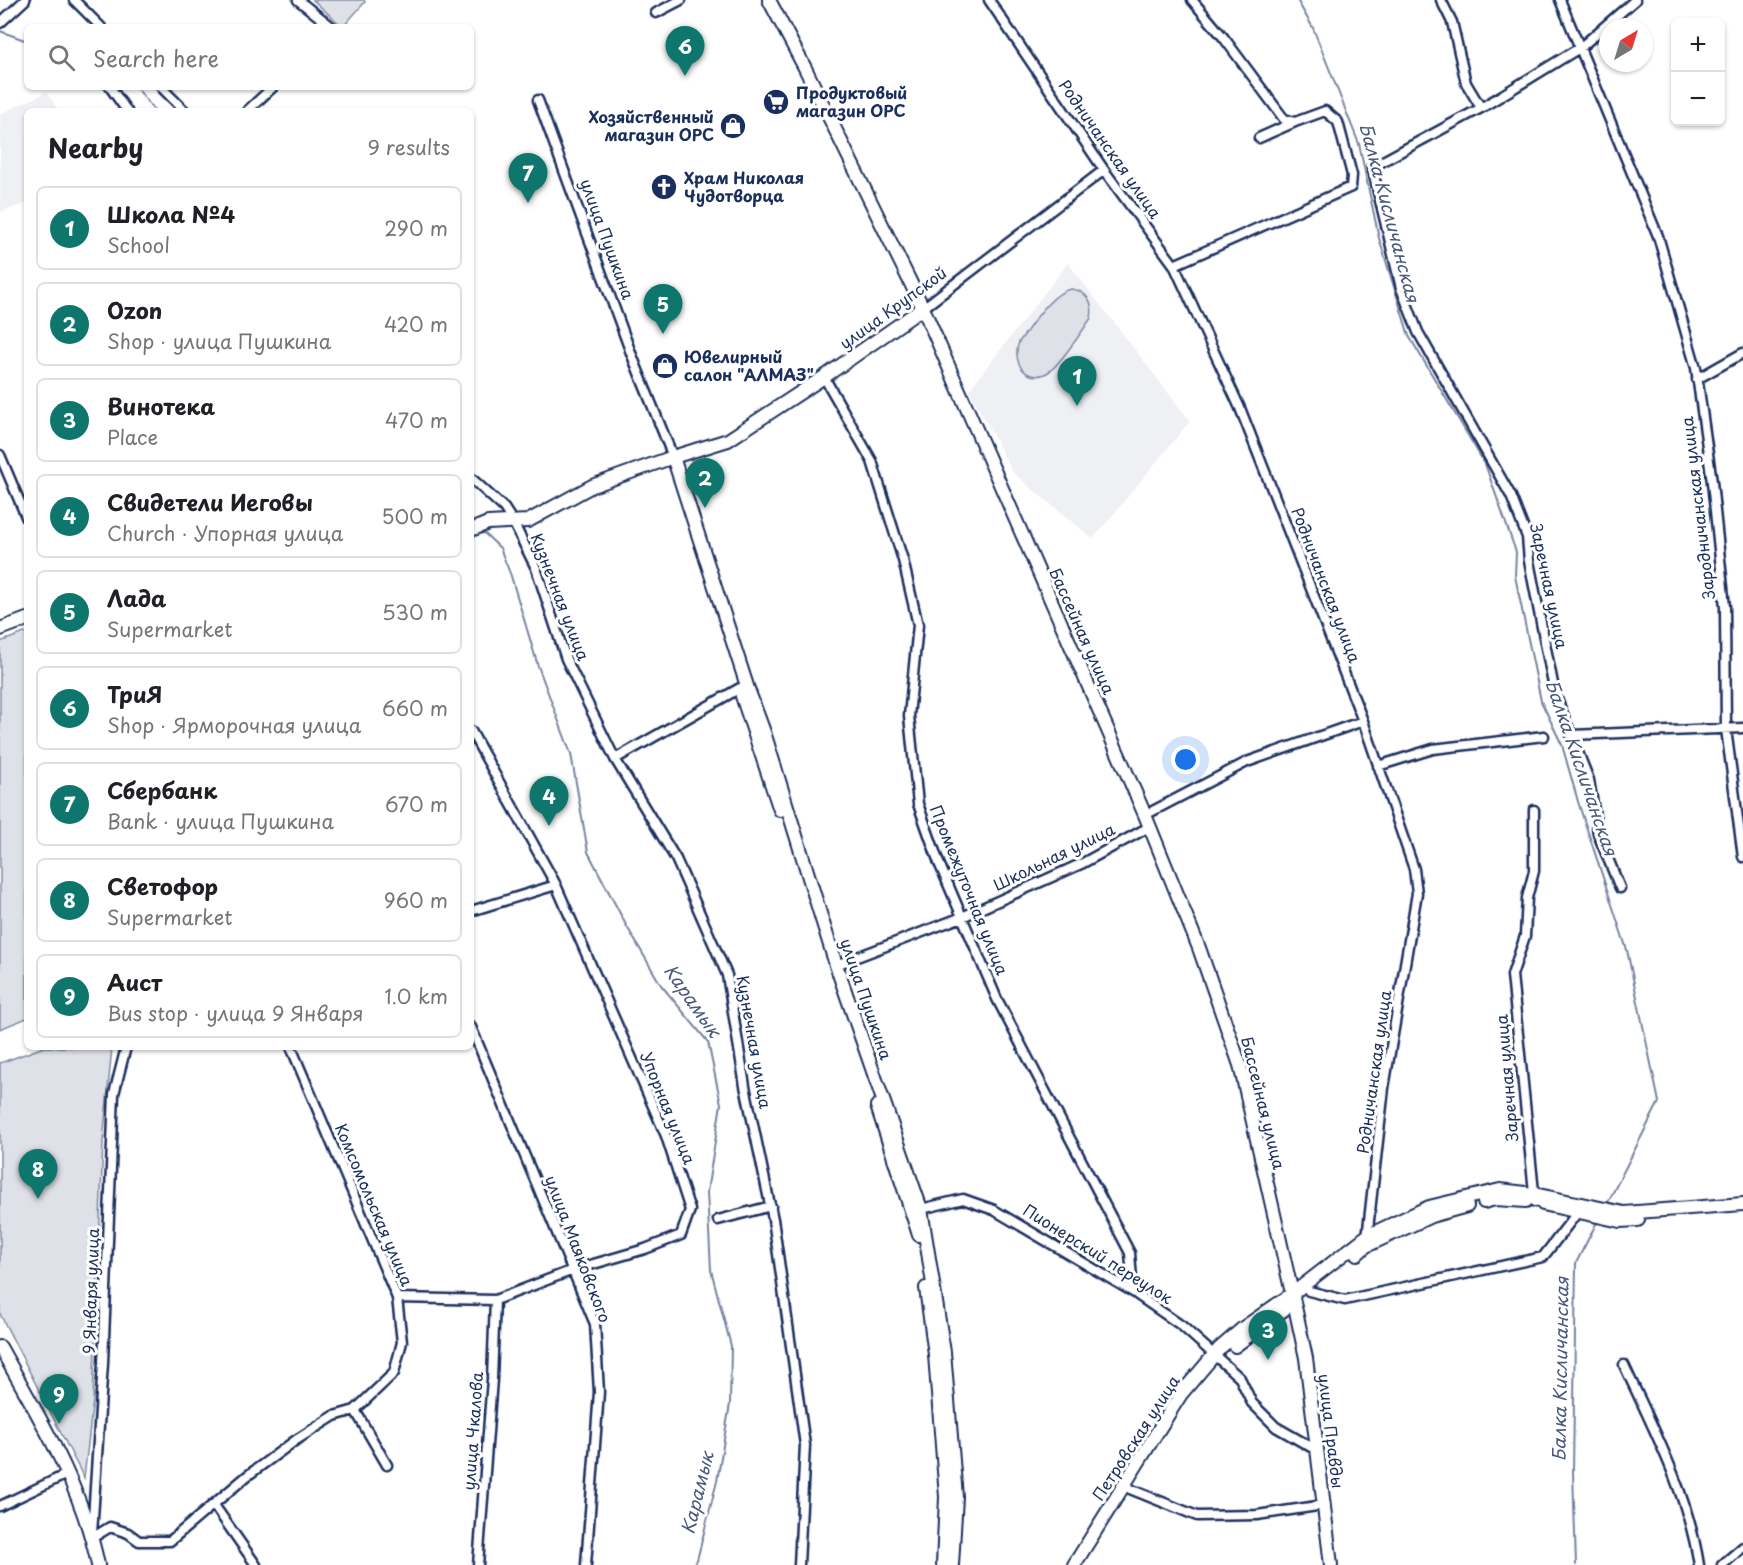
<!DOCTYPE html>
<meta charset="utf-8">
<style>
body{margin:0;font-family:"Playpen Sans",sans-serif;background:#f2f2f2;color:#202124}
.controls{position:absolute;right:18px;top:18px;display:grid;overflow:hidden;border-radius:9px;box-shadow:0 2px 4px #0004}
.controls button{width:54px;height:54px;display:grid;place-items:center;padding:0;border:0;border-bottom:2px solid #e0e0e0;background:#fff;color:#202124;font:30px sans-serif}
.compass{position:absolute;left:1599px;top:18px;width:54px;height:54px;border-radius:50%;background:#fff;box-shadow:0 2px 4px #0004;rotate:38deg}
.you{position:absolute;left:1186px;top:760px;width:21px;height:21px;margin:-15px;border:4px solid #fff;border-radius:50%;background:#1a73e8;box-shadow:0 0 0 9px #1a73e833}
.badge{display:grid;place-items:center;width:39px;height:39px;border-radius:50%;background:#0f766e;color:#fff;font-size:20px;font-weight:700}
.pin{position:absolute;translate:-50% -50px;filter:drop-shadow(0 2px 3px #0008)}
.pin::after{content:'';position:absolute;top:32px;width:21px;height:18px;background:inherit;clip-path:polygon(0 0,100% 0,50% 100%)}
.list{margin:0;padding:0;list-style:none}
h2{display:flex;justify-content:space-between;align-items:center;height:78px;margin:0;padding:0 24px;font-size:26px}
h2 small{font-size:20px;font-weight:400;color:#757577}
.list li{display:grid;grid-template-columns:39px 1fr auto;gap:18px;align-items:center;box-sizing:border-box;height:84px;margin:0 12px 12px;padding:0 12px;border:2px solid #e0e0e0;border-radius:9px}
.list b{display:block;font-size:22px;white-space:nowrap}
.list p{margin:0;font-size:20px;white-space:nowrap;color:#757577}
.list em{font-size:20px;font-style:normal;color:#757577}
.icon{flex:none;width:33px;height:33px;fill:none;stroke:currentColor;stroke-width:2;stroke-linecap:round;stroke-linejoin:round}
.map{position:relative;flex:none;width:1743px;height:1565px;overflow:hidden}
.search{position:absolute;background:#fff;box-shadow:0 2px 4px #0004;left:24px;top:24px;width:450px;height:66px;display:flex;align-items:center;gap:15px;box-sizing:border-box;padding:0 21px;border-radius:9px;color:#757577;font-size:22px}
.panel{position:absolute;background:#fff;box-shadow:0 2px 4px #0004;left:24px;top:108px;width:450px;height:942px;border-radius:9px}
.map>svg:first-child{display:block}
.built{fill:#eff0f4}
.green{fill:#dee1e7;stroke:#7c88a2;stroke-width:1.5}
.lines{fill:none;stroke-linecap:round;stroke-linejoin:round}
.stream{stroke:#77839f;stroke-width:2}
.street-casing{stroke:#1b2f5e;stroke-width:13}
.secondary-casing{stroke:#1b2f5e;stroke-width:16}
.street{stroke:#fff;stroke-width:8}
.secondary{stroke:#fff;stroke-width:12}
.labels{text-anchor:middle;stroke-width:6;stroke-linejoin:round;paint-order:stroke}
.poi-label{font-size:16px;font-weight:bold;fill:#1b2f5e;stroke:#fff;text-anchor:start}
.street-label{font-size:16px;fill:#1b2f5e;stroke:#fff}
.water-label{font-size:18px;font-style:italic;fill:#49597e;stroke:#fff}
</style>
<div class="map">
<svg width="1743" height="1565" viewBox="0 0 1743 1565">
<rect width="100%" height="100%" fill="#fff"/>
<filter id="ink" filterUnits="userSpaceOnUse"><feTurbulence type="fractalNoise" baseFrequency=".0167" numOctaves="2"/><feDisplacementMap in="SourceGraphic" scale="12" xChannelSelector="R" yChannelSelector="G"/><feConvolveMatrix kernelMatrix="1 2 1 2 8 2 1 2 1" color-interpolation-filters="sRGB"/></filter>
<g filter="url(#ink)">
<!-- built -->
<path class="built" d="M47 92 58 111H27V203L0 212V114Z
M1068 263 1190 421 1093 539 1013 473 969 390Z"/>
<!-- green -->
<path class="green" d="M313 0H364L365 2 343 27Z
M1071 289C1087 291 1094 302 1091 318 1083 330 1058 367 1047 373 1026 384 1011 361 1019 342 1031 326 1051 292 1071 289Z
M27 632V1018L0 1029V642Z
M44 1047H112L103 1141 93 1400 84 1478 0 1314V1063Z"/>
<g class="lines">
<!-- stream -->
<path class="stream" d="M1297 0 1313 28 1359 144 1379 238 1409 336 1485 464 1516 552 1515 576 1541 701 1562 745 1579 805 1627 950 1659 1102 1607 1204
M0 31 27 41
M136 87 155 111
M482 531 500 548 511 576 538 666 571 754 588 852 626 925 661 985 708 1042 721 1104 707 1192 711 1270 731 1346 730 1404 717 1481 697 1560 693 1565
M1576 1565 1573 1472 1576 1263 1597 1222"/>
<!-- street casing -->
<g class="street-casing">
<path id="street" d="M74 0 101 27
M298 0 332 27
M989 0 1104 170 1174 265 1240 408 1363 721 1414 869 1417 893 1384 1088 1367 1238
M1441 0 1452 22 1466 83 1481 108
M1560 0 1658 236 1696 368 1712 482 1725 607 1726 729 1743 857
M656 13 681 0
M0 23 25 0
M110 87 127 111
M161 87 185 111
M538 100 631 353 673 457
M247 111 273 87
M1259 138 1295 122
M1174 265 1351 187 1352 175 1338 122 1325 111 1295 122 1284 119 1224 38 1192 0
M923 308 1104 170
M824 377 872 461 903 560 918 625 909 716 918 804 939 863 997 999 1130 1253 1133 1292
M1697 379 1743 353
M0 455 27 519
M471 478 504 508 513 522 536 568 566 659 615 759 676 859 727 975 745 1086 773 1219 805 1445 799 1565
M1571 735 1743 728
M615 759 740 688 748 689
M1378 766 1433 749 1544 736
M1534 810V871L1527 898 1525 936 1512 975 1535 1202
M1145 815 1247 762 1363 721
M1620 888 1598 834 1589 780 1555 694 1529 561 1527 537 1511 496 1418 332 1401 288 1372 167 1481 108 1581 47 1635 0
M471 911 556 885
M836 965 962 917 1083 863 1149 827
M471 1027 595 1324 599 1392 586 1565
M921 1209 963 1199 994 1210 1133 1292 1182 1326 1240 1378 1252 1403 1276 1427 1318 1451
M718 1220 771 1206
M1309 1291 1345 1300 1543 1257 1577 1213
M397 1298 495 1300 573 1270 645 1249 681 1235 690 1210 666 1136 556 885 471 731
M1624 1365C1654 1430 1688 1494 1699 1565
M355 1410 387 1465
M1130 1489 1197 1516 1257 1515 1324 1505
M214 1505 256 1565
M0 1506 67 1474
M92 1534 103 1363 114 1094 126 1047
M92 1538 110 1527 128 1533 139 1541H170L247 1476 296 1440 334 1416 355 1410 394 1373 402 1342 397 1298 291 1047
M478 1565 492 1379 495 1300
M1722 1565 1743 1547"/>
</g>
<!-- secondary casing -->
<g class="secondary-casing">
<path id="secondary" d="M769 0 805 68 923 308 1145 815 1199 948 1240 1065 1294 1302 1306 1358 1331 1565
M673 457 748 689 764 732 836 965 921 1209 944 1352 956 1497 952 1565
M471 530 488 523 528 521 592 486 673 457 728 440 824 377 923 308
M0 629 27 619
M742 696 780 810
M877 1106 919 1235
M1484 1202 1495 1199 1526 1201
M1543 1204 1620 1221 1638 1220
M1357 1254 1366 1246 1431 1216 1467 1206
M926 1288 935 1355 946 1497 943 1565
M1235 1346 1286 1308
M0 1347C39 1417 82 1486 98 1565
M1074 1565 1181 1394 1220 1348 1243 1328 1292 1294 1367 1236 1429 1207 1500 1190 1534 1194 1624 1213 1743 1204"/>
</g>
<!-- street -->
<use href="#street" class="street"/>
<!-- secondary -->
<use href="#secondary" class="secondary"/>
</g>
</g>
<!-- icons -->
<defs>
<g id="supermarket-disc" transform="scale(1.35)"><circle r="9.5" fill="#1b2f5e" stroke="#fff"/><path d="M-6-5.5h2.5l.6 2H6L4.5 2H-2.5L-4.4-4H-6ZM-1.5 3.2a1.3 1.3 0 1 0 .1 0ZM3 3.2a1.3 1.3 0 1 0 .1 0Z" fill="#fff"/></g>
<g id="shop-disc" transform="scale(1.35)"><circle r="9.5" fill="#1b2f5e" stroke="#fff"/><path d="M-5-2.5h2.3a2.7 3.5 0 0 1 5.4 0H5L5.5 6h-11ZM-1.5-2.5h3a1.5 2.3 0 0 0-3 0Z" fill="#fff"/></g>
<g id="church-disc" transform="scale(1.35)"><circle r="9.5" fill="#1b2f5e" stroke="#fff"/><path d="M-1.2-6h2.4v3.5h3.3v2.4h-3.3V6h-2.4V-.1h-3.3v-2.4h3.3Z" fill="#fff"/></g>
</defs>
<g fill-rule="evenodd">
<use href="#supermarket-disc" x="776" y="102"/>
<use href="#shop-disc" x="733" y="126"/>
<use href="#church-disc" x="664" y="187"/>
<use href="#shop-disc" x="665" y="366"/>
</g>
<g class="labels">
<!-- poi labels -->
<g class="poi-label">
<text x="796" y="99">Продуктовый<tspan x="796" dy="18">магазин ОРС</tspan></text>
<text x="714" y="123" text-anchor="end">Хозяйственный<tspan x="714" dy="18">магазин ОРС</tspan></text>
<text x="684" y="184">Храм Николая<tspan x="684" dy="18">Чудотворца</tspan></text>
<text x="684" y="363">Ювелирный<tspan x="684" dy="18">салон "АЛМАЗ"</tspan></text>
</g>
<!-- street labels -->
<g class="street-label">
<text transform="translate(1110 149) rotate(55)" y="6">Родничанская улица</text>
<text transform="translate(607 239) rotate(70)" y="6">улица Пушкина</text>
<text transform="translate(893 308) rotate(-36)" y="6">улица Крупской</text>
<text transform="translate(1698 508) rotate(-97)" y="6">Зародничанская улица</text>
<text transform="translate(1326 585) rotate(69)" y="6">Родничанская улица</text>
<text transform="translate(1549 586) rotate(78)" y="6">Заречная улица</text>
<text transform="translate(560 597) rotate(69)" y="6">Кузнечная улица</text>
<text transform="translate(1082 631) rotate(66)" y="6">Бассейная улица</text>
<text transform="translate(1054 857) rotate(-26)" y="6">Школьная улица</text>
<text transform="translate(969 890) rotate(68)" y="6">Промежуточная улица</text>
<text transform="translate(866 999) rotate(71)" y="6">улица Пушкина</text>
<text transform="translate(754 1042) rotate(80)" y="6">Кузнечная улица</text>
<text transform="translate(1374 1072) rotate(-82)" y="6">Родничанская улица</text>
<text transform="translate(1507 1078) rotate(-95)" y="6">Заречная улица</text>
<text transform="translate(1263 1103) rotate(76)" y="6">Бассейная улица</text>
<text transform="translate(668 1108) rotate(68)" y="6">Упорная улица</text>
<text transform="translate(374 1205) rotate(67)" y="6">Комсомольская улица</text>
<text transform="translate(578 1249) rotate(69)" y="6">улица Маяковского</text>
<text transform="translate(1098 1254) rotate(32)" y="6">Пионерский переулок</text>
<text transform="translate(91 1291) rotate(-88)" y="6">9 Января улица</text>
<text transform="translate(473 1431) rotate(-86)" y="6">улица Чкалова</text>
<text transform="translate(1331 1431) rotate(83)" y="6">улица Правды</text>
<text transform="translate(1136 1438) rotate(-57)" y="6">Петровская улица</text>
</g>
<!-- water labels -->
<g class="water-label">
<text transform="translate(1389 213) rotate(75)" y="6">Балка Кисличанская</text>
<text transform="translate(1581 768) rotate(71)" y="6">Балка Кисличанская</text>
<text transform="translate(692 1001) rotate(55)" y="6">Карамык</text>
<text transform="translate(1561 1369) rotate(-89)" y="6">Балка Кисличанская</text>
<text transform="translate(698 1493) rotate(-76)" y="6">Карамык</text>
</g>
</g>
</svg>
<div class="controls">
<button>+</button>
<button>−</button>
</div>
<svg class="compass" viewBox="-18 -18 36 36"><path d="M0-13l5 13h-10z" fill="#e53935"/><path d="M0 13l5-13h-10z" fill="#757577"/></svg>
<div class="you"></div>
<div class="pin badge" style="left:1077px;top:406px">1</div>
<div class="pin badge" style="left:705px;top:508px">2</div>
<div class="pin badge" style="left:1268px;top:1360px">3</div>
<div class="pin badge" style="left:549px;top:826px">4</div>
<div class="pin badge" style="left:663px;top:334px">5</div>
<div class="pin badge" style="left:685px;top:76px">6</div>
<div class="pin badge" style="left:528px;top:203px">7</div>
<div class="pin badge" style="left:38px;top:1199px">8</div>
<div class="pin badge" style="left:59px;top:1424px">9</div>
<div class="search"><svg class="icon" aria-label="search" viewBox="0 0 24 24"><circle cx="10" cy="10" r="6"/><path d="M15 15l6 6"/></svg>Search here</div>
<section class="panel">
<h2>Nearby<small>9 results</small></h2>
<ul class="list">
<li><span class="badge">1</span><div><b>Школа №4</b><p>School</p></div><em>290 m</em></li>
<li><span class="badge">2</span><div><b>Ozon</b><p>Shop · улица Пушкина</p></div><em>420 m</em></li>
<li><span class="badge">3</span><div><b>Винотека</b><p>Place</p></div><em>470 m</em></li>
<li><span class="badge">4</span><div><b>Свидетели Иеговы</b><p>Church · Упорная улица</p></div><em>500 m</em></li>
<li><span class="badge">5</span><div><b>Лада</b><p>Supermarket</p></div><em>530 m</em></li>
<li><span class="badge">6</span><div><b>ТриЯ</b><p>Shop · Ярморочная улица</p></div><em>660 m</em></li>
<li><span class="badge">7</span><div><b>Сбербанк</b><p>Bank · улица Пушкина</p></div><em>670 m</em></li>
<li><span class="badge">8</span><div><b>Светофор</b><p>Supermarket</p></div><em>960 m</em></li>
<li><span class="badge">9</span><div><b>Аист</b><p>Bus stop · улица 9 Января</p></div><em>1.0 km</em></li>
</ul>
</section>
</div>
